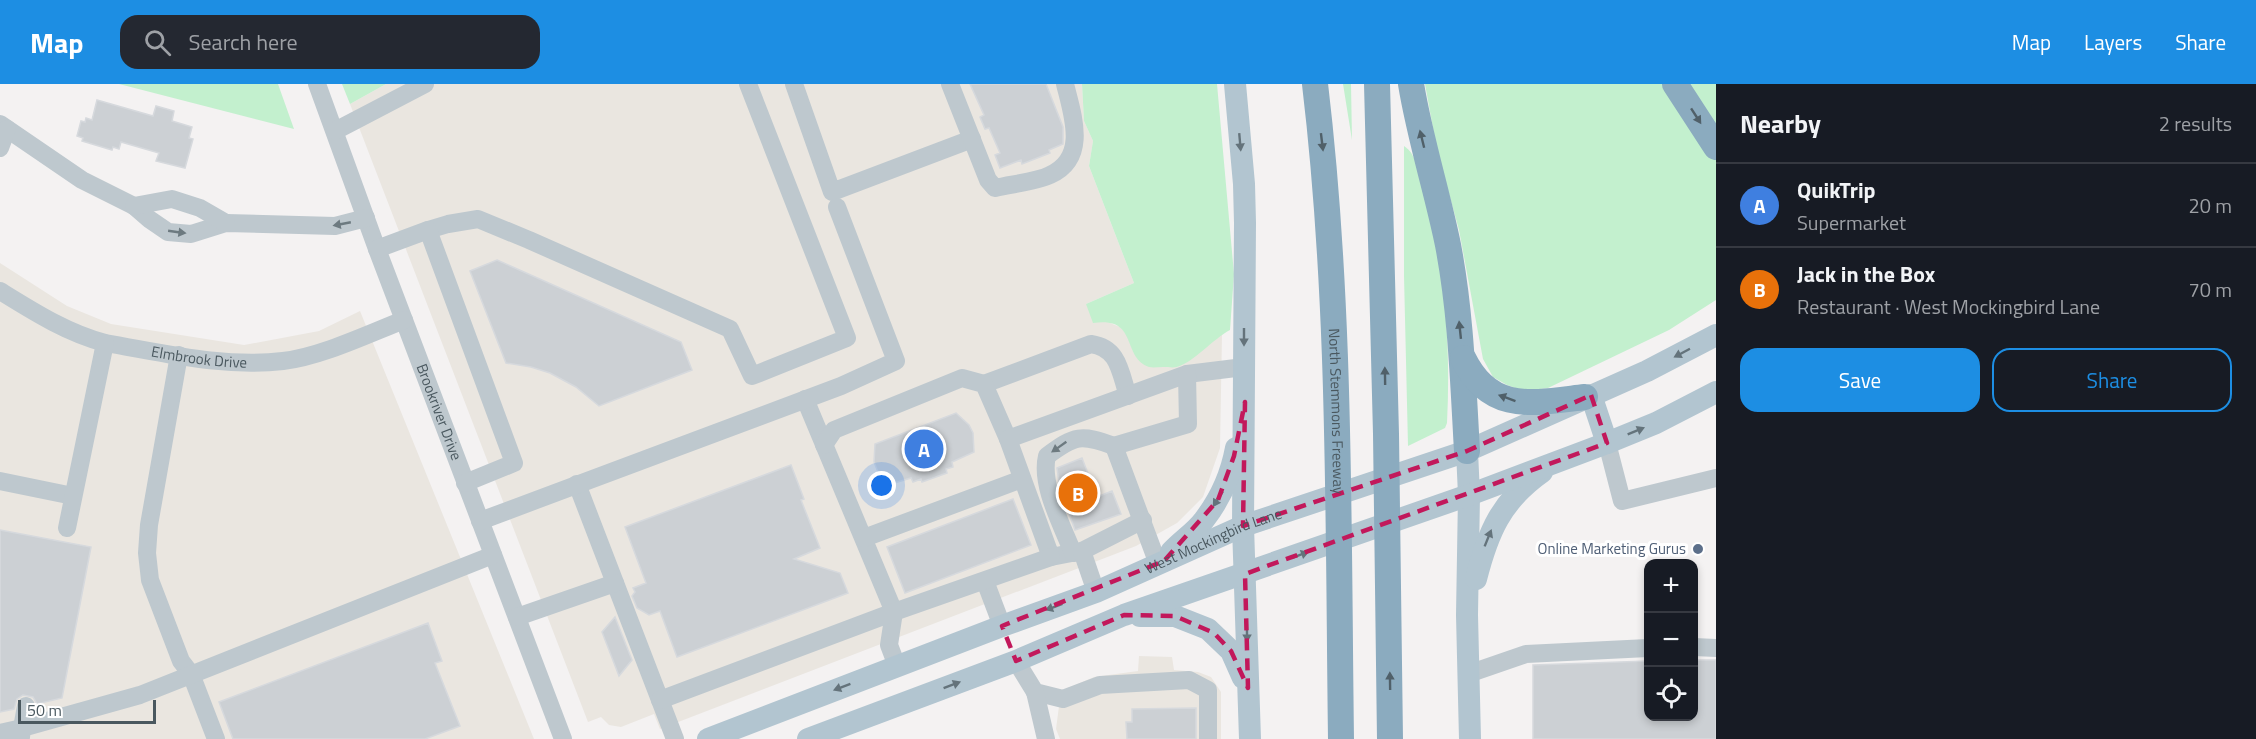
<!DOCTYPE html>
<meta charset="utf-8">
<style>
body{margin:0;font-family:"Titillium Web",sans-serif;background:#242831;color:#f1f3f6}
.controls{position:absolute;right:18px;bottom:18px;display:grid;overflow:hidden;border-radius:12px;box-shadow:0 3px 9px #0003}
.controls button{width:54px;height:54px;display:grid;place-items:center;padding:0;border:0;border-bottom:2px solid #363941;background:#171b24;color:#f1f3f6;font:30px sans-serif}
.scale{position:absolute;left:18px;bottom:15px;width:138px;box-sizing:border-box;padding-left:6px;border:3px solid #4a585f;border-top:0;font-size:16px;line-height:21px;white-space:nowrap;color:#4a585f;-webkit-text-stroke:4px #fff;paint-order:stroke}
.you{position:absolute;left:882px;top:402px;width:21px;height:21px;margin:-15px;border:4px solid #fff;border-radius:50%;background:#1a73e8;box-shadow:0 0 0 9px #1a73e833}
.badge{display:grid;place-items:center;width:39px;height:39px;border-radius:50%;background:#1d8ee3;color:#fff;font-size:20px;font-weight:700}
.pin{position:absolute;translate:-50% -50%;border:3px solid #fff;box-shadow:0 2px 6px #0006}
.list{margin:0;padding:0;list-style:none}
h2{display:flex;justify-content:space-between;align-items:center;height:78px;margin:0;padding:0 24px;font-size:26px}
h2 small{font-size:20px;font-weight:400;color:#9ea1a6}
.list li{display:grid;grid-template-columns:39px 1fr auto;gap:18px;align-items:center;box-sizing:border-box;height:84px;padding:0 24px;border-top:2px solid #363941}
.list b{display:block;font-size:22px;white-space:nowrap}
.list p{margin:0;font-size:20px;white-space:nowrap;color:#9ea1a6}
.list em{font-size:20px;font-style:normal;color:#9ea1a6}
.actions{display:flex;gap:12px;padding:18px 24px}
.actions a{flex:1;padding:14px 0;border:2px solid #1d8ee3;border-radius:18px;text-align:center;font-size:21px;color:#1d8ee3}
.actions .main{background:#1d8ee3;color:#fff}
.icon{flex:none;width:33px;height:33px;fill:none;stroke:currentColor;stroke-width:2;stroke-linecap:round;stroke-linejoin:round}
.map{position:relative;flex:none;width:1716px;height:655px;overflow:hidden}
header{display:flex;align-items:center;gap:36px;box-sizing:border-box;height:84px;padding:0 30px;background:#1d8ee3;color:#fff}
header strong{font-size:28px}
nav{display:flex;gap:33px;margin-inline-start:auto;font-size:21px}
.search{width:420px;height:54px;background:#242831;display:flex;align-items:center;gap:15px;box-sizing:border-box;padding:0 21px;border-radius:18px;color:#9ea1a6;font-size:22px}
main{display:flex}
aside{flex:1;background:#171b24}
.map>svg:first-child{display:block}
.commercial{fill:#eae6e0}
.green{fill:#c3f0ce}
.building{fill:#ccd0d4;stroke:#d6d9dd;stroke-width:1.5}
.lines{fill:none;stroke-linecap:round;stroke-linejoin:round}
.minor{stroke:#bec8ce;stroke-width:18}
.major{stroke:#b2c5d0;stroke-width:22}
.highway{stroke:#8babbf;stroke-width:26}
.oneway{fill:#506069}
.oneway2{fill:#64737b}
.oneway3{fill:#6d7a80}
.marked{fill:none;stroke:#c2185b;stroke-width:4.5;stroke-dasharray:12 8;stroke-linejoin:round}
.service-dot{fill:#5c6f8a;stroke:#fff;stroke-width:2}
.labels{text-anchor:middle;stroke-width:6;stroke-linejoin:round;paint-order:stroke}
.street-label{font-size:15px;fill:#4a585f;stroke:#fff}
.service-label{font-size:15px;fill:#4e5e75;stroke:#fff;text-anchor:end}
</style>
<header>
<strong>Map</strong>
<div class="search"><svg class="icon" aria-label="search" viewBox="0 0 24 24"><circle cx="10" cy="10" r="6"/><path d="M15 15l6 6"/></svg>Search here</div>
<nav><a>Map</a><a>Layers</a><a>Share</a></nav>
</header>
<main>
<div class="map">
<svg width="1716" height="655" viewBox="0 0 1716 655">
<rect width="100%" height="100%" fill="#f4f2f2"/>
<!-- commercial -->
<path class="commercial" d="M386 0H1082L1084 37 1093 57 1089 82 1134 199 1086 220 1105 237 1120 243 1127 250 1133 267 1177 283 1222 250 1220 364 1203 413 1177 439 1136 462 660 645 654 630 621 643 609 641 601 633 588 638 350 20Z
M0 179 67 222 111 240 244 261 319 247 360 227 534 655H0Z
M1139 572 1172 573 1174 586 1198 588 1211 593 1221 608V655H1060L1056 645 1061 607 1094 593 1138 587Z"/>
<!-- green -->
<path class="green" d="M119 0H278L294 45Z
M342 0H386L350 20Z
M1082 0H1217L1234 190 1230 246C1213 255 1194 278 1177 283 1173 284 1167 283 1163 283 1158 283 1153 284 1149 283 1121 273 1139 232 1093 239L1086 220 1134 199 1089 82 1093 57 1084 37Z
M1343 0H1351L1352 56Z
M1425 0H1716V216L1669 246 1548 304 1524 307 1507 301 1493 293 1483 275 1459 146 1437 66Z
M1404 62C1417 70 1418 89 1422 103 1445 180 1451 259 1447 339L1445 344 1408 362 1404 192Z"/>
<!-- building -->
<path class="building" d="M970 0H1046L1063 43V60L1049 66 1050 69 1022 80 1021 76 1000 84 995 71 1000 69 989 44 985 45 980 33 984 31Z
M97 16 153 32 156 22 174 27 172 37 192 43 189 54 193 55 185 84 156 77 159 69 121 58 119 65 113 63 112 66 82 57 83 54 77 52 81 37 85 38 86 34 92 36Z
M497 176 681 258 692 286 599 322 576 303 550 289 531 283 506 279 470 187Z
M956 329 969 341 973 349 974 368 952 378 953 383 946 385 947 389 922 398 921 395 913 398 911 394 888 401 880 393 874 378 875 360Z
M1082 374 1097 413 1112 407 1121 430 1075 446 1060 405 1057 384Z
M791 381 804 415 801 416 820 464 794 475 840 489 848 509 677 573 660 527 649 531 637 524 632 512 635 508 633 504 646 499 625 443Z
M1013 415 1031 461 905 509 887 463Z
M0 446 91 463 62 614 37 620 33 613 23 611 17 615 14 625 0 628Z
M615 533 632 576 619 592 602 548Z
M428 539 442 577 435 579 460 642 425 655H233L219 618Z
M1694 576H1716V655H1533V581L1648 577V633H1694Z
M1196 624V655H1127L1126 638H1132V625Z"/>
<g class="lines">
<!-- minor -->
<g class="minor">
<path id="s1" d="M317 0 377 165 563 655"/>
<path d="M794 0 832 108 972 55"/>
<path d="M950 0 988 96 995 104C1011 100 1036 98 1050 91 1088 74 1073 32 1065 0"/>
<path d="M0 40 82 96 134 122 149 135 168 148 191 150 226 139 335 142 366 134"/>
<path d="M335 47 425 0"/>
<path d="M0 64 7 45"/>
<path d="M134 122 172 115 200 124 226 139"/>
<path d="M428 146 448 140 478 135 529 156 730 245 752 292 847 254 748 0"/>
<path d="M377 165 428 146 514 379 465 399"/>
<path id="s2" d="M0 207C34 228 67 249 105 259 164 269 224 284 283 277 320 273 368 250 404 236"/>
<path d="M179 271 149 441 147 469 150 496 181 577 191 590 216 655"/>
<path d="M984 300 1091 260C1119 264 1120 288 1128 312"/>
<path d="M805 315 894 528 889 561 897 582"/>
<path d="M1607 359 1622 417 1716 394"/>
<path d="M824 361 834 346 962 294 984 300 1008 355"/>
<path d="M0 397 73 412"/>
<path d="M577 400 675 655"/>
<path d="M480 437 841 302 896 277 837 123"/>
<path d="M67 444 105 259"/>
<path d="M864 454 1022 395"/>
<path d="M1082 467 1051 473 1008 355 1187 290 1244 283"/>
<path d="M1073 469C1062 441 1040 401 1047 372 1075 351 1081 350 1114 362"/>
<path d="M1158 480 1114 362 1188 340 1187 290"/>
<path d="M985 497 1002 542"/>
<path d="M1096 508 1082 467 1143 436"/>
<path d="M517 533 615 499"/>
<path d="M1694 563 1716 564"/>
<path d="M1016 577 1035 608 1063 615 1100 601 1189 596 1208 606V655"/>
<path d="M1468 590 1526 570 1648 564"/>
<path d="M1035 608 1046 655"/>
<path d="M660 616 894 528 1051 473"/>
<path d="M26 622 22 644 140 611 493 471"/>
<path d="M0 649 22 644 21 653"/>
</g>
<!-- major -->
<g class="major">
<path d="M1235 0 1244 100 1245 139 1243 442 1250 655"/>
<path d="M1591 311 1607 359"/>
<path d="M1467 367 1469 411 1467 531 1470 655"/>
<path d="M1171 468C1181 457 1195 448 1204 436 1221 414 1231 391 1236 364"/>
<path d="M1476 495C1488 448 1501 417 1542 388"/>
<path d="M1140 532H1175L1208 545 1231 567 1243 594"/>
<path id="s3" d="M708 655 1002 542 1096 508 1243 442 1467 367 1647 287 1716 251"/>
<path d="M808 655 1016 577 1124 531 1469 411 1607 359 1656 339 1716 308"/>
</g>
<!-- highway -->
<g class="highway">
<path id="s4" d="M1315 0C1341 217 1338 437 1341 655"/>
<path d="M1377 0 1386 350 1390 655"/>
<path d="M1411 0C1420 55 1437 107 1448 161 1461 229 1463 298 1467 367"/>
<path d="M1675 0 1716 63"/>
<path d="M1463 274C1490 330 1533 319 1585 313"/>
</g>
</g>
<!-- one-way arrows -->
<defs><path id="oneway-solid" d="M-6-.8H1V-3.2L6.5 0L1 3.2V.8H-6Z" transform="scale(1.5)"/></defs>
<g class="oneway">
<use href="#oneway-solid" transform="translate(1696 32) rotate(57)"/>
<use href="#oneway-solid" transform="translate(1422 55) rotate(-104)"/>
<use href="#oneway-solid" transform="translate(1322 58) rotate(83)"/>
<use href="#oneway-solid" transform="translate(1460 246) rotate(-96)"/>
<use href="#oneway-solid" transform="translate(1385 292) rotate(-91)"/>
<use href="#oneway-solid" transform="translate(1507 314) rotate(-160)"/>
<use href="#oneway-solid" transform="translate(1390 597) rotate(-91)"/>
</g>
<g class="oneway2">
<use href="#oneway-solid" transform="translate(1240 58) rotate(85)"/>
<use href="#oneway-solid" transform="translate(1244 253) rotate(90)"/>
<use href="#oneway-solid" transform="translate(1682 269) rotate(152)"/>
<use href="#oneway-solid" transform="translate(1636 347) rotate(-22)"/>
<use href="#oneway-solid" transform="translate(1218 415) rotate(123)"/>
<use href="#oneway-solid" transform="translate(1488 454) rotate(-68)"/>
<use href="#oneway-solid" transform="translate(1300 471) rotate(-20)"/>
<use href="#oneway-solid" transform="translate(1054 523) rotate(160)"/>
<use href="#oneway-solid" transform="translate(1247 549) rotate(89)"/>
<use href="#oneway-solid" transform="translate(952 601) rotate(-21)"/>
<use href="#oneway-solid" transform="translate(842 603) rotate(159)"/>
</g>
<g class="oneway3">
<use href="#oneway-solid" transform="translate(342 140) rotate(169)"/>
<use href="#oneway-solid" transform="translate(177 148) rotate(8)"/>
<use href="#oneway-solid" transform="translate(1059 363) rotate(145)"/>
</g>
<!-- marked area -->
<path class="marked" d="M1591 311 1607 359 1245 490 1248 604 1231 567 1214 549 1175 532 1124 531 1016 577 1002 542 1164 477 1218 416 1234 372 1245 318 1243 442 1467 367Z"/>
<!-- markers -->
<circle class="service-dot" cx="1698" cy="465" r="6"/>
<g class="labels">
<!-- street labels -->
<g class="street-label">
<text dy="5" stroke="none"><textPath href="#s2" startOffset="213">Elmbrook Drive</textPath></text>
<text dy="5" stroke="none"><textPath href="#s4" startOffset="328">North Stemmons Freeway</textPath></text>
<text dy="5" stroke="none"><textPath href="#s1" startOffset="350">Brookriver Drive</textPath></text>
<text dy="5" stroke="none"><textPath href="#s3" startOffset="543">West Mockingbird Lane</textPath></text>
</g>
<!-- service labels -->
<g class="service-label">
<text x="1686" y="470">Online Marketing Gurus</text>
</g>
</g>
</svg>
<div class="controls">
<button>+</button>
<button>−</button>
<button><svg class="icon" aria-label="locate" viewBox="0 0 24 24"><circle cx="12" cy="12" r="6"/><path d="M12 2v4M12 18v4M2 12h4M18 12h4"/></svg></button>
</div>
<div class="scale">50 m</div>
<div class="you"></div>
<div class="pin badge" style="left:924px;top:365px;background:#3f7fe0">A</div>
<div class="pin badge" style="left:1078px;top:409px;background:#e8710a">B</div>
</div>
<aside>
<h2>Nearby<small>2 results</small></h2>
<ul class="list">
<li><span class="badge" style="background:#3f7fe0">A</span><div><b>QuikTrip</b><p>Supermarket</p></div><em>20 m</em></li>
<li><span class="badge" style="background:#e8710a">B</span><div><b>Jack in the Box</b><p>Restaurant · West Mockingbird Lane</p></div><em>70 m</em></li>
</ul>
<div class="actions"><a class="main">Save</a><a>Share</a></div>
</aside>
</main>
